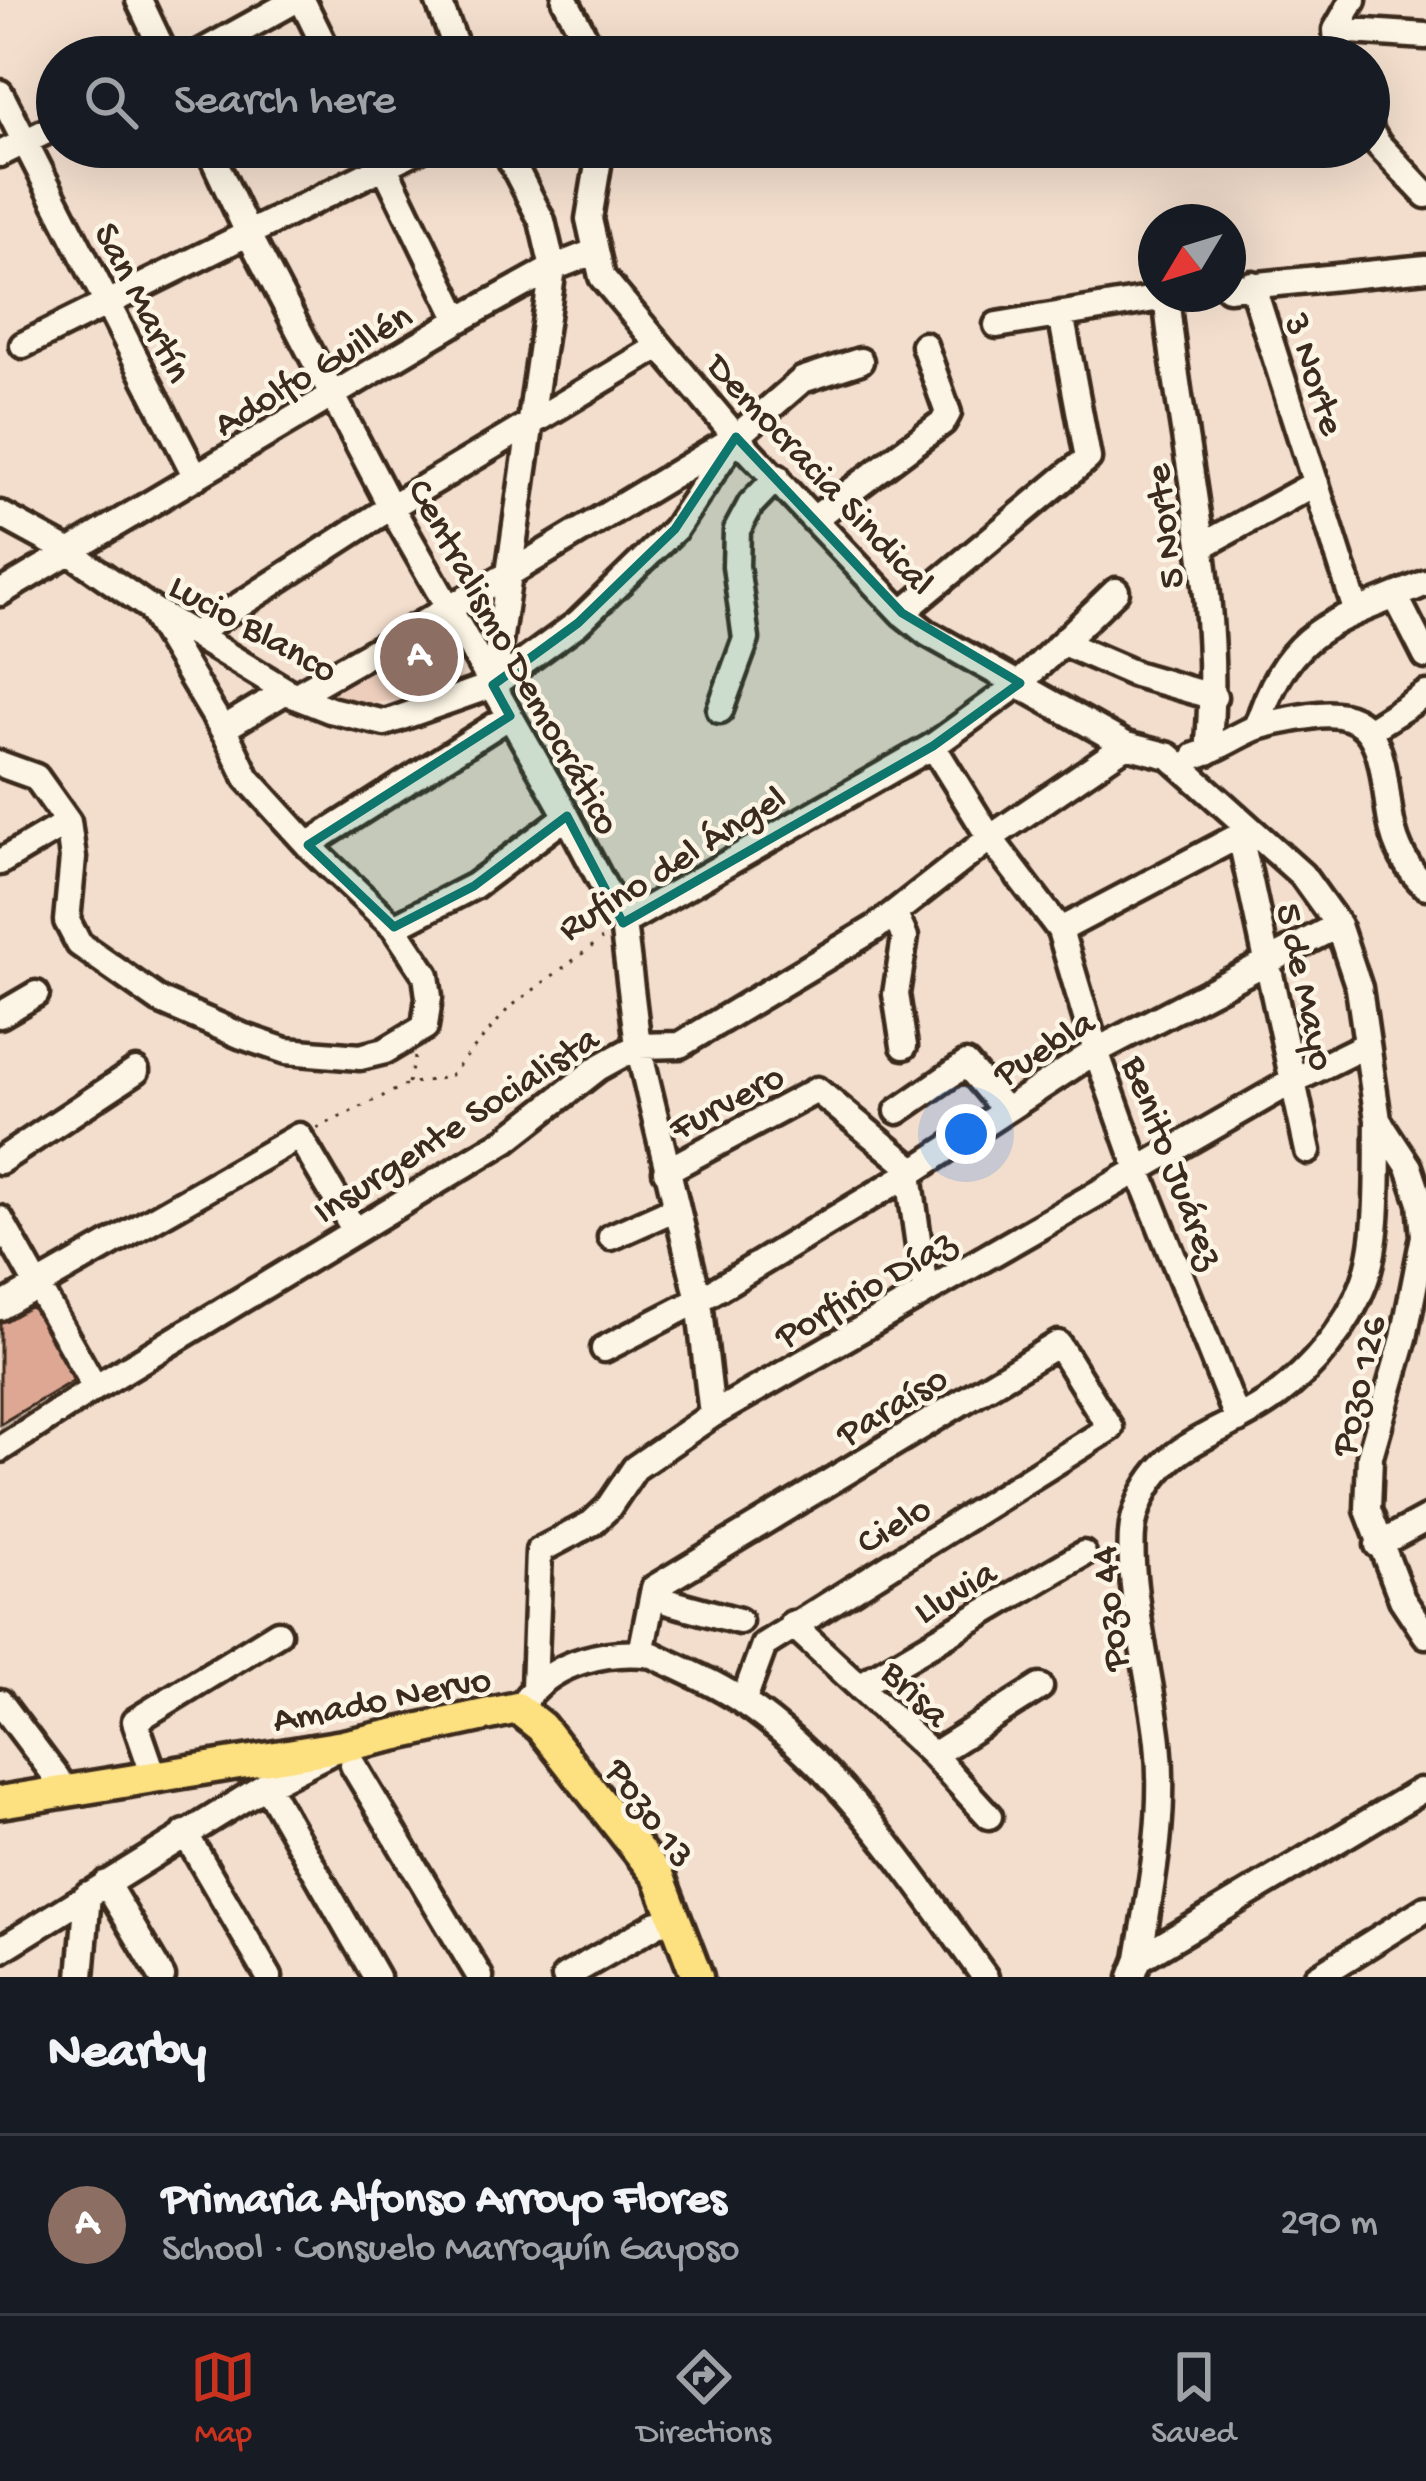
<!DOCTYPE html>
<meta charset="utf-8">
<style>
body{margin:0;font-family:"Gochi Hand",sans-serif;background:#242831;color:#f1f3f6}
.compass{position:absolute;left:1138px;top:204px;width:108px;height:108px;border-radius:50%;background:#171b24;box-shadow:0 12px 48px #0002;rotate:232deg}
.you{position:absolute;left:966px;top:1134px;width:42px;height:42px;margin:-30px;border:9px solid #fff;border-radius:50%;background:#1a73e8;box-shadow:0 0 0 18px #1a73e833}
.badge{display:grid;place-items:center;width:78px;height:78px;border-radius:50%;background:#c8321e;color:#fff;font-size:39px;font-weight:700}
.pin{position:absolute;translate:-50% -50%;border:6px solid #fff;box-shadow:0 3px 12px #0006}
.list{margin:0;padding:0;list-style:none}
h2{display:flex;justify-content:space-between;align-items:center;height:156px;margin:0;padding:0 48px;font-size:51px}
h2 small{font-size:39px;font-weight:400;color:#9ea1a6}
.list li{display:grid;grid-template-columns:78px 1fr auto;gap:36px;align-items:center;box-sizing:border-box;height:180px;padding:0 48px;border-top:3px solid #363941}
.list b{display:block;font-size:45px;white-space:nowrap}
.list p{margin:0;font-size:39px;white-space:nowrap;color:#9ea1a6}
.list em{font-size:39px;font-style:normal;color:#9ea1a6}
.icon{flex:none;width:66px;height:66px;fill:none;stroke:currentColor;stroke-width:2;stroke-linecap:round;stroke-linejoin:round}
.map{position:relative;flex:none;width:1426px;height:1977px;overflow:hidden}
.search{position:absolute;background:#171b24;box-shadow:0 12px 48px #0002;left:36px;right:36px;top:36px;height:132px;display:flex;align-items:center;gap:30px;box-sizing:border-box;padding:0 42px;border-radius:66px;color:#9ea1a6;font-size:45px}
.sheet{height:336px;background:#171b24}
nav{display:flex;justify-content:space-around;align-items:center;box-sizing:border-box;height:168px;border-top:3px solid #363941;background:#171b24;font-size:33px;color:#9ea1a6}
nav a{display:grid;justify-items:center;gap:6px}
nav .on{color:#c8321e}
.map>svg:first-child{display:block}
.built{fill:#edcebc}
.shadow{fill:#0003}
.building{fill:#dea794;stroke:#3b2a1e;stroke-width:3}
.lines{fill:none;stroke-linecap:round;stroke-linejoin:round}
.minor-casing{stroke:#3b2a1e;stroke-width:33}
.major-casing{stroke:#3b2a1e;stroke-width:39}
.path{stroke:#3b2a1e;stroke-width:3;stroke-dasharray:3 9;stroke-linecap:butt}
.minor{stroke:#fcf5e5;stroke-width:24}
.major{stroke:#fde080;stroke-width:30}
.marked{fill:#0f766e;fill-opacity:0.2;stroke:#0f766e;stroke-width:9;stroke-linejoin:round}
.labels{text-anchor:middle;stroke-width:9;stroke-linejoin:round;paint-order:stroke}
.street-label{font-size:39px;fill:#3b2a1e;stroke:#fcf5e5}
</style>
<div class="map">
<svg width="1426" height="1977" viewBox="0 0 1426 1977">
<rect width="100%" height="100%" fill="#f3decd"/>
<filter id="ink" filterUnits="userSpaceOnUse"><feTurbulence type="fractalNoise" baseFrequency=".00833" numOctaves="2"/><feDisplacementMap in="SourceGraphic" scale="24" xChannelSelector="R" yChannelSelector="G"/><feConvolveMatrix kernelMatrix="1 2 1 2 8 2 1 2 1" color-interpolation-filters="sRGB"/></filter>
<g filter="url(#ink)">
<!-- built -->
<path class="built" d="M432 633 462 680 418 698 363 704 327 693Z"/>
<!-- shadow -->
<path class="shadow" d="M0 1317 81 1382 0 1431Z"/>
<!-- building -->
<path class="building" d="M33 1294 81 1376 0 1424V1313Z"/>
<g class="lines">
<!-- minor casing -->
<g class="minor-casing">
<path id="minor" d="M139 0 166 57
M302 0 330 57
M438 0 460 57
M565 0 595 57
M1336 30 1426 36
M193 57 296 0
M1338 57 1336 30 1353 0
M0 93 196 477
M1369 129 1378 144 1426 195
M208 147 248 233 391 507 567 816 623 923 638 1046 699 1300 712 1415
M375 147 459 320
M601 147 589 219 602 277 736 437 902 613 927 633 1126 745 1169 756 1302 875 1338 925 1359 988 1378 1120 1409 1167 1421 1203 1424 1236 1404 1338 1370 1456 1368 1510 1402 1599 1426 1635
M0 154 57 126
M1252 284 1356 610
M1228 288 1426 268
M1166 294C1180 447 1224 598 1208 752
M997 325 1185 294
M23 345 423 147
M0 514 68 551 150 608 295 696 330 710 385 723 493 685 578 623 675 529 736 437
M815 518 943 422 948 413 924 345
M1202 546 1316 483
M0 593 459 320 553 268 594 252
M1396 597 1426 656
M902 613 1088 458 1061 314
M195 634 391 507 658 347
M1063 643 1135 674 1214 697
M493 685 553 268 542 221 504 147
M295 696 509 574 736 437 802 380 860 361
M720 710 746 639 736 566 737 530 751 504 777 477
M1257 727C1289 623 1338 622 1426 583
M223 729 286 691
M1368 731 1426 694
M933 746 990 838 1060 930 1096 1051 1139 1172 1238 1420
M1195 756C1216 750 1234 737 1255 728 1271 722 1292 719 1310 716 1388 703 1381 770 1391 822 1395 846 1408 871 1426 886
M0 764 36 777 68 822 73 858 67 921 79 944 159 1000 242 1036 286 1051 360 1057 385 1051 425 1027 429 997 426 975 394 927 308 845 247 778 229 740 150 608
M1240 835 1308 1151
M308 845 510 716
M0 862 68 822
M894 913 905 937 896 994 904 1046
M623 923 933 746 1020 683 1116 591
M394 927 474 886 567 816
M1060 930 1250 830
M0 1015 36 994
M898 1111 966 1064 1005 1110
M0 1161 136 1071
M666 1171 817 1090 914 1170
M909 1174 925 1290
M0 1219 95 1388
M611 1237 674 1209
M0 1307 299 1136 355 1231
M604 1349 699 1300 909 1174 1096 1051 1338 925
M0 1449 95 1388 506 1140 598 1068 638 1046 680 1045 875 928 990 838 1126 745
M1378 1545 1426 1519
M669 1602 739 1621
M792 1624 933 1755 989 1816
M641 1653 654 1588 1058 1344 1110 1428 764 1645 743 1702
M861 1685 1083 1554
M534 1688 539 1551 592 1523 608 1508 635 1468 712 1415 1293 1081 1366 1045
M527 1697C556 1661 609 1649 653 1655 683 1670 716 1683 743 1702 842 1768 916 1882 985 1977
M0 1702 67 1791
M933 1755 1040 1687
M353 1765 480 1977
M154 1776 135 1721 278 1633
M266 1785 376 1977
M185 1833 269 1977
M106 1883 162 1977
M0 1950 266 1785 327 1754
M1139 1959 1420 1791
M81 1977 88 1894
M565 1977 657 1924
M1132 1977 1139 1959C1151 1888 1166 1815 1158 1742 1153 1689 1121 1561 1135 1516 1157 1440 1220 1438 1275 1397 1312 1369 1348 1327 1364 1283 1381 1237 1377 1169 1378 1120
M1317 1977 1426 1909"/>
</g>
<!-- major casing -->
<g class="major-casing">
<path id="major" d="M0 1802 343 1746 517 1708 541 1727 659 1877 697 1977"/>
</g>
<!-- path -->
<path class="path" d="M408 1083 415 1057
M317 1128 408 1084 449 1077 509 1008 602 939"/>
<!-- minor -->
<use href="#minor" class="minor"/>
<!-- major -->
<use href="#major" class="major"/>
</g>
</g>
<!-- marked area -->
<path class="marked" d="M736 437 902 613 1020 683 933 746 623 923 567 816 474 886 394 927 308 845 510 716 493 685 578 623 675 529Z"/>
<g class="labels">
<!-- street labels -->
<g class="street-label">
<text transform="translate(146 301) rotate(63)" y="14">San Martín</text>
<text transform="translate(311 367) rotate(-31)" y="14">Adolfo Guillén</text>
<text transform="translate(1318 373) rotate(72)" y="14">3 Norte</text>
<text transform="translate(823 472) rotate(47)" y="14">Democracia Sindical</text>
<text transform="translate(1161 527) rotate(-97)" y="14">5 Norte</text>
<text transform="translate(255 625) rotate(29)" y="14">Lucio Blanco</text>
<text transform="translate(517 655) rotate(61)" y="14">Centralismo Democrático</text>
<text transform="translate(670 860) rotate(-32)" y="14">Rufino del Ángel</text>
<text transform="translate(1309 986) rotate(78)" y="14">5 de Mayo</text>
<text transform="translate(1042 1045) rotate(-32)" y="14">Puebla</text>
<text transform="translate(725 1099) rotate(-28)" y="14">Furvero</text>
<text transform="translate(454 1122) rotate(-33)" y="14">Insurgente Socialista</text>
<text transform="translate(1176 1161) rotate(69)" y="14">Benito Juárez</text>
<text transform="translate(863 1286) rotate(-30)" y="14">Porfirio Díaz</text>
<text transform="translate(1355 1385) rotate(-77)" y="14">Pozo 126</text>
<text transform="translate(890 1403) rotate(-31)" y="14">Paraíso</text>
<text transform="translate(892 1522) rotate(-31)" y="14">Cielo</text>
<text transform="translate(953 1589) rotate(-31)" y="14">Lluvia</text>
<text transform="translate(1106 1609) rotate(-96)" y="14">Pozo 44</text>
<text transform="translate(918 1691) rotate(44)" y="14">Brisa</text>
<text transform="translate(381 1696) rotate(-11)" y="14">Amado Nervo</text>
<text transform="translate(653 1811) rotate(54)" y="14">Pozo 13</text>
</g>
</g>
</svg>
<svg class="compass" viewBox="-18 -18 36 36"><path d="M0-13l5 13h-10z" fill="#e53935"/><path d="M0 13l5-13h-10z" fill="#9ea1a6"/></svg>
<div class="you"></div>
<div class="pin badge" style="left:419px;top:657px;background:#8d6e63">A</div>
<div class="search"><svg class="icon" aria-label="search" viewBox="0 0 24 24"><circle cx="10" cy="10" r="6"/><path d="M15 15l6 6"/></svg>Search here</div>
</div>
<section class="sheet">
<h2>Nearby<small></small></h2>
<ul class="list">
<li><span class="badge" style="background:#8d6e63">A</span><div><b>Primaria Alfonso Arroyo Flores</b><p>School · Consuelo Marroquín Gayoso</p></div><em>290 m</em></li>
</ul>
</section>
<nav>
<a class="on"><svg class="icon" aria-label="map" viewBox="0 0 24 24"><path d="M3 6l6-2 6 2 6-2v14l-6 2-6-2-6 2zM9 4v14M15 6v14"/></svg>Map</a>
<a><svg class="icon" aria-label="directions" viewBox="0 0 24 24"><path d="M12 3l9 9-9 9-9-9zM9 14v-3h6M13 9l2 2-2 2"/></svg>Directions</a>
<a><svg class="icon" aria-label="saved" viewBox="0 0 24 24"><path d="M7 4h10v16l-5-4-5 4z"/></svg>Saved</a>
</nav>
